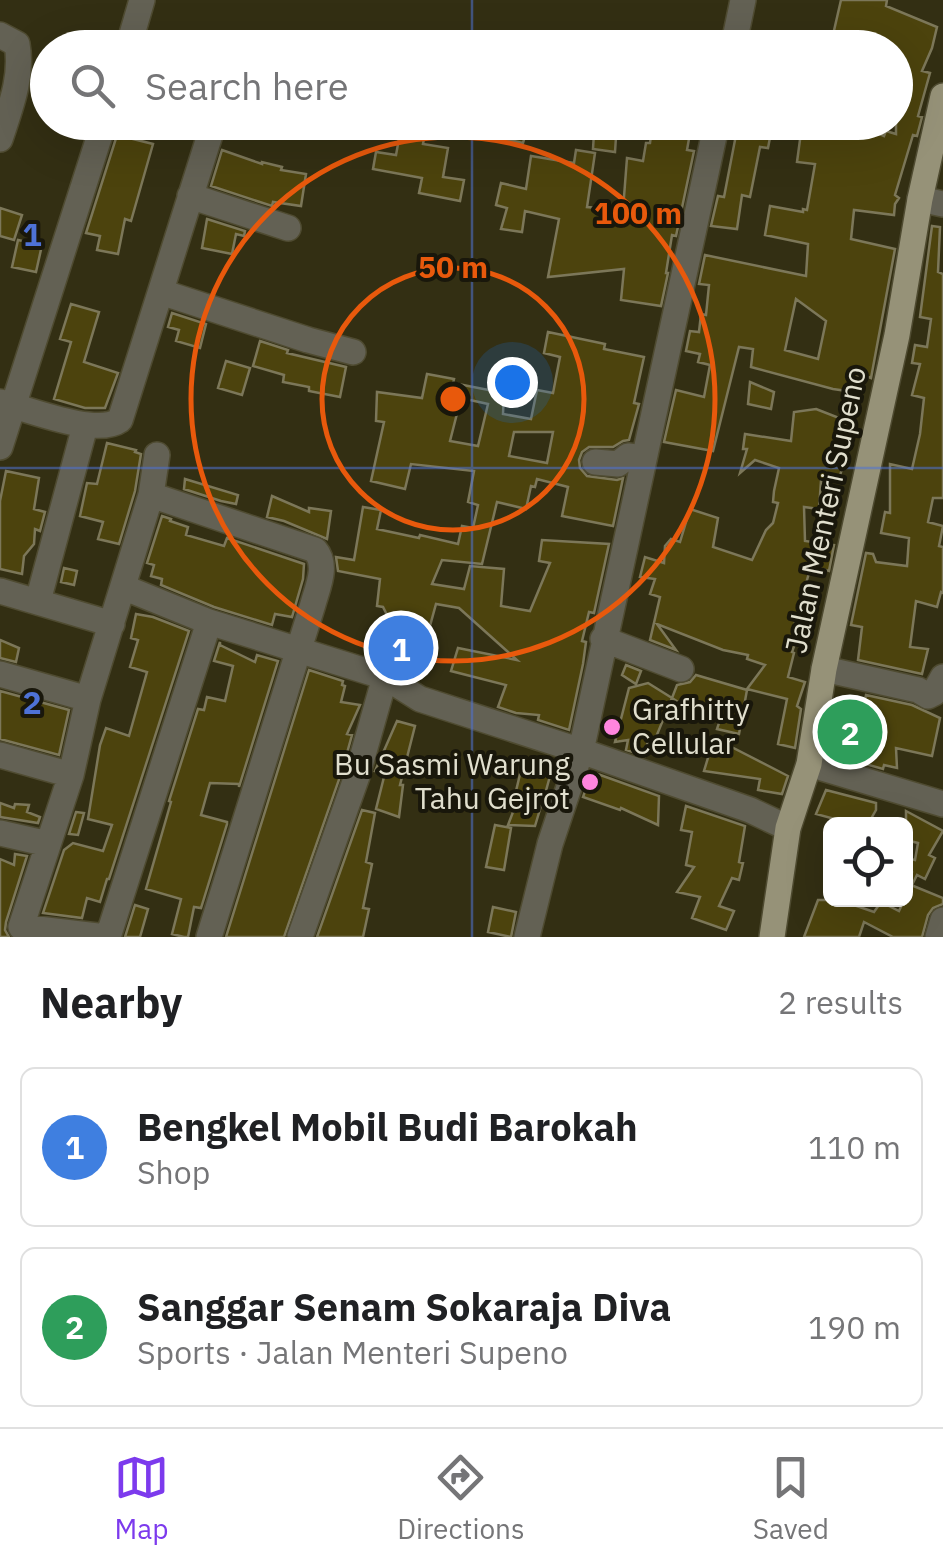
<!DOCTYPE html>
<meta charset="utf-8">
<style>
body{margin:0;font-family:"IBM Plex Sans",sans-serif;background:#f2f2f2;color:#202124}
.controls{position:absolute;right:30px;bottom:30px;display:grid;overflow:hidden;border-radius:15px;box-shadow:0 10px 40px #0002}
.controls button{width:90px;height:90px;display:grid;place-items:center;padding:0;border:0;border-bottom:2px solid #e0e0e0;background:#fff;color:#202124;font:50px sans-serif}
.you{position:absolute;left:512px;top:382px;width:35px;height:35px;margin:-25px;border:8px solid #fff;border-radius:50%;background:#1a73e8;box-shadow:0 0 0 15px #1a73e833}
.badge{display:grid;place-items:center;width:65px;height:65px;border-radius:50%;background:#7c3aed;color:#fff;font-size:32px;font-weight:700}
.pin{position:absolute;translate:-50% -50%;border:5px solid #fff;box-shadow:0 2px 10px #0006}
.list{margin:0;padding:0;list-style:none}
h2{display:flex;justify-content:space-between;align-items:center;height:130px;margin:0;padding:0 40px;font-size:42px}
h2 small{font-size:32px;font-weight:400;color:#757577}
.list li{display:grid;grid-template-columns:65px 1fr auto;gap:30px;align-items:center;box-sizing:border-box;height:160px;margin:0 20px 20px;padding:0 20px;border:2px solid #e0e0e0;border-radius:15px}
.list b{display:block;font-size:38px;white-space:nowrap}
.list p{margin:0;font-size:32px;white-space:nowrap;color:#757577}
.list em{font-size:32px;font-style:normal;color:#757577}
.icon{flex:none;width:55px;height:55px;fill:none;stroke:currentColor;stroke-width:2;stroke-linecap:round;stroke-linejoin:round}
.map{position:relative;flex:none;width:943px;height:937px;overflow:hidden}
.search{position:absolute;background:#fff;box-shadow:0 10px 40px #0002;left:30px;right:30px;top:30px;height:110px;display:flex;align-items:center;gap:25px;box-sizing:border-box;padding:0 35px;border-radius:55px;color:#757577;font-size:38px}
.sheet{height:490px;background:#fff}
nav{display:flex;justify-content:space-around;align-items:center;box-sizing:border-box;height:140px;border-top:2px solid #e0e0e0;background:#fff;font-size:28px;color:#757577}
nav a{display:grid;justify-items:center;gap:5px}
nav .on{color:#7c3aed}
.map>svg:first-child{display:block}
.building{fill:#4c430d;stroke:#7c7759;stroke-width:2.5;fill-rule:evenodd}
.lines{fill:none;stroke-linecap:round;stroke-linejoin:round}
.minor-casing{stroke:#4f4b31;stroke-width:28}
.major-casing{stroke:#4f4b31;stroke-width:28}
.minor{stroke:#636154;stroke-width:25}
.major{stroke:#969278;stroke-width:25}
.grid{fill:none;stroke:#4e72d6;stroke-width:2.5;stroke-opacity:0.55}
.ring{fill:none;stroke:#e8590c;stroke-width:5}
.poi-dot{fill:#ff85de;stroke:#19170b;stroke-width:4}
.labels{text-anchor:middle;stroke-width:8;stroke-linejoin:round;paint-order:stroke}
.street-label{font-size:30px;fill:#e1dfce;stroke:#19170b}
.poi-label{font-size:30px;fill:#e1dfce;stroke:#19170b;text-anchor:start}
.grid-label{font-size:32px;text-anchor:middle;font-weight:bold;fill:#4e72d6;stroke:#19170b;stroke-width:8;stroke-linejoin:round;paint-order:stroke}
.centre{fill:#e8590c;stroke:#19170b;stroke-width:5}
.ring-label{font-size:30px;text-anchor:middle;font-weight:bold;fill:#e8590c;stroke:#19170b;stroke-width:8;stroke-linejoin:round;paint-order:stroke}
</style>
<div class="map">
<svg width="943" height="937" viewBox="0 0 943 937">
<rect width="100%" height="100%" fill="#332f13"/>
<!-- building -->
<path class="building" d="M841 0H887L886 6 937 27 932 48 922 71 930 73 918 116 922 117 917 136 913 135 895 195 899 198 895 204 894 215 854 210 851 239 895 249 871 378 858 373 854 392 833 389 751 367 753 349 739 347 713 451 664 442 676 390 704 397 710 365 698 362 700 354 686 351 690 331 699 332 701 314 706 315 709 285 699 284 705 255 806 276 808 244 765 235 770 206 803 212V209L807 210 815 164 797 162 802 125 835 130 836 123 853 122 884 136 886 131 896 134V48H830ZM796 299 826 321 818 359 785 350Z
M502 122H529L523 143 499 138Z
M653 122H692L687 150 694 151 676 236 672 235 666 273H668L661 306 621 300 624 269 548 277 559 219 525 211 522 232 501 229 507 208 496 205 501 183 526 189 531 156 574 163 576 150 595 153 587 207 623 210 627 158 643 161 646 143H650Z
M741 122H773L768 148 760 147 750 197 742 195 737 229 711 226 718 196 724 197 735 140Z
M401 128 425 133 423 144 448 148 443 177 464 180 460 201 419 193 422 178 373 169 376 152 396 155Z
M594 133 616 137 615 152 593 149Z
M117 135 153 144 131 221 125 219 118 254 97 250 100 236 86 233Z
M222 150 262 164V162L282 167 281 170 306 174 301 206 273 202 272 206 211 186Z
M0 208 22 215 14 240 0 236Z
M207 219 245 231 244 236 236 234 232 254 202 248Z
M932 226 940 227 938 272 943 274V498H933L928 522 943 526 939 546 943 547V593L941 592 937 607 916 601 910 647 928 649 922 674 858 660 862 627 851 625 866 553 873 554 876 562 907 566 909 538 881 533 885 512 890 513V464L912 469 920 434 924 398 912 395 920 364 912 363 915 345 927 347 931 319 920 317Z
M18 240 42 245 36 272 12 267Z
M71 304 99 312 84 362 118 373 105 408H85L54 399 71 342 60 339Z
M172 313 206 324 200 348 176 341 179 330 168 327Z
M548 332 605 344 604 349 644 357 634 403 639 404 629 440 623 441 613 447H589L582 452 579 460 580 468 587 476 617 480 623 478 613 526 562 516 568 487 537 479 535 487 531 486 526 509 497 502 482 564 442 560 432 584 464 589 470 566 504 569 501 606 530 611 550 563 539 561 542 540 609 544 594 613 589 612 582 641 586 642 583 664 569 730 538 720 539 715 516 713 498 707 506 685 451 671 458 648 517 660 459 608 436 604 419 666 401 643 383 607 377 606 380 579 338 571 336 557 354 560 363 507 381 510 377 529 419 538 420 535 458 544 462 526 473 528 478 505 468 502 474 471 411 464 405 489 371 481 384 422 376 421 377 392 422 398 427 374 454 379 453 383 504 393 503 414 531 419 537 390 553 393 560 357 544 353ZM461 398 488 404 478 446 450 441ZM514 432H553L547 463 509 456Z
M260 341 288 350 287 353 346 367 340 397 309 391V387L283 382 284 375 253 366Z
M226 361 250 368 242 395 218 388Z
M750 382 774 392 771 409 748 404Z
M816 409 847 421 825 456 845 459 838 482 821 481 819 509 804 507 805 541 834 545 829 571 811 566 794 626H801L792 652 794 653 788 677 805 682 797 706 801 709 795 748 778 744 787 699 747 689 765 665 747 659 748 655 723 650 657 624 676 650 650 640 660 597 650 594 655 579 640 577 645 557 664 563 665 546 671 539 680 542 690 509 718 518 713 547 752 560 766 530 773 523 778 503 773 502 774 491 779 468 755 460 740 473 747 449H743L745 434 791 441 794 412Z
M107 443 136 450 135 452 141 454 135 491 119 544 98 539 103 522 80 516 87 483 97 484Z
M6 471 39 478 34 509 45 512 40 531 35 529 34 544 24 556 22 574 0 569V501Z
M185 479 238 495 236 504 221 501 184 489Z
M272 496 309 512V508L331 511 327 539 284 521 267 517Z
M162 516 171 519 170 521 188 527 186 535 224 546 227 538 304 564 303 579 292 617 275 614 272 625 214 607 161 585 162 579 151 576 154 565 147 563Z
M64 568 77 571 74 585 61 582Z
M136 614 153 617 189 631 109 879H107L100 902 87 898 82 918 43 913 64 850 73 843 103 851 112 825 88 819 100 745 106 728 129 736 147 672 130 667 138 640 131 638Z
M0 640 19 648 16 662 0 658Z
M220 642V645L255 662 257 655 278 661 239 787V784L210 783 201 815 227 822V824L201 908 194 907 188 937H184L172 934 181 899 146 889 171 802 169 801 198 709 204 710 207 697 225 701 233 666 214 661Z
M626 665 641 671 636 684 622 675Z
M309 670 343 681 342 685 345 686 341 702 360 705 347 734 352 735 342 771 284 937H226Z
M696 675 747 690 739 734 717 729 720 720 687 705 686 707 672 698 677 685 690 682Z
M648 683 672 698 654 742 648 740 645 756 626 750 628 740 615 742 629 688Z
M0 691 69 710 59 755 0 739Z
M866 695 912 705 940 718 932 756 896 748 897 768 884 765 883 769 848 759 851 748H832L841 728 858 734Z
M397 721 415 726 400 785H403L399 817 376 809 385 773 375 771Z
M714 738 788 776 782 794 758 790 760 779 704 771Z
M521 770 550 776 544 798 516 791Z
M592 772 659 796 658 825 621 808 620 810 583 797Z
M826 790 876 803V810L868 824H853L816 814Z
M0 803 14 808 15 804 29 805 27 812 40 817 38 823 0 817Z
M541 806 535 826 508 825 513 812Z
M686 806 745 826 739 862 743 863 739 880 732 878 719 906 734 911 726 930 692 918 700 897 677 892 694 867 686 865 692 832 681 830Z
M362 810 375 813 366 862 372 864 363 908 369 909 363 937H317Z
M906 811 943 831 929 855 935 858 925 879 917 875 913 883 910 881 912 872 906 868V858L915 860 918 843 906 840Z
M76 812 84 813 78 835 69 834Z
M495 825 511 828 504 870 486 867Z
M15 854 27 856 6 922 5 930 9 937H0V859L14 865Z
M911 885 943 898V904L933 908 928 915 922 937H893L864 922 859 937H804L818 900H850L848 903 874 912 881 902 899 911Z
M135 905 148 909 140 937H125Z
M493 907 516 912 511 937 488 932Z"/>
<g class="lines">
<!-- minor casing -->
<g class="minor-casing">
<path id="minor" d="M0 35 17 44C23 77 10 108 0 139
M128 48 142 0
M733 48 743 0
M190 196 288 228
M920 199 943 204
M161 292 308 340 353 352
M0 402C28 409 96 437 120 420L214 122
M0 447 104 122
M595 462 618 464 628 456 643 458
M151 495 315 550C328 565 318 586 313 604L209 937
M123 587 209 622 385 677 420 699 581 751 717 122
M0 591 112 624
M38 601 85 426
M603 639 681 669
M824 669 918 690 928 696 934 693 943 677
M0 674 88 699
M0 755 71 775
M809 764 943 804
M0 833 48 844
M106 937 21 927 71 775 88 699 151 495 157 455
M108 937 209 622
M300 937 357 776 385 677
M527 937 550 844 581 751 750 810 788 828
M938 937 943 920"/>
</g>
<!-- major casing -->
<g class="major-casing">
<path id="major" d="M772 937 788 828 809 764 824 669 897 335 920 199 943 96"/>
</g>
<!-- minor -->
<use href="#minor" class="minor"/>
<!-- major -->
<use href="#major" class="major"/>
</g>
<!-- grid -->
<path class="grid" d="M472 0V48M472 122V937M0 468H943"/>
<!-- distance rings -->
<g class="ring">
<circle cx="453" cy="399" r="131"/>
<circle cx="453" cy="399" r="262"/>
</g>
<!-- markers -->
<g class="poi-dot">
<circle cx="612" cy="727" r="10"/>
<circle cx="590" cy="782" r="10"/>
</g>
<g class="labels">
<!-- street labels -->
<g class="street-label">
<text transform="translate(826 510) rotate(-78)" y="10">Jalan Menteri Supeno</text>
</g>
<!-- poi labels -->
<g class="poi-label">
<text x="632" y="720">Grafhitty<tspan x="632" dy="34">Cellular</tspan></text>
<text x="570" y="775" text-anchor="end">Bu Sasmi Warung<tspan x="570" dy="34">Tahu Gejrot</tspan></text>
</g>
</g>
<g class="grid-label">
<text x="32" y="246">1</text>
<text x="32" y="714">2</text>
</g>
<circle cx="453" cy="399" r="15" class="centre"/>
<g class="ring-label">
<text x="638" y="224">100 m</text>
<text x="453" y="278">50 m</text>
</g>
</svg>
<div class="controls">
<button><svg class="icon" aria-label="locate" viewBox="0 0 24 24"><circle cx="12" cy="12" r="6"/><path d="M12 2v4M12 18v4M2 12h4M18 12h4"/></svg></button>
</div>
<div class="you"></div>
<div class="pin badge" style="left:401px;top:648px;background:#3f7fe0">1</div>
<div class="pin badge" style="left:850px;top:732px;background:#2e9e5b">2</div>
<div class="search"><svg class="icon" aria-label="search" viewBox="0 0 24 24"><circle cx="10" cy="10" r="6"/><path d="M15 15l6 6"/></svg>Search here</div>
</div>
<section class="sheet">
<h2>Nearby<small>2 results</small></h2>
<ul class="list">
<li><span class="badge" style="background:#3f7fe0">1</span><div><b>Bengkel Mobil Budi Barokah</b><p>Shop</p></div><em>110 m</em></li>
<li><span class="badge" style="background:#2e9e5b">2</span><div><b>Sanggar Senam Sokaraja Diva</b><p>Sports · Jalan Menteri Supeno</p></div><em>190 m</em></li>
</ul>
</section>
<nav>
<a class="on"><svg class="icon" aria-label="map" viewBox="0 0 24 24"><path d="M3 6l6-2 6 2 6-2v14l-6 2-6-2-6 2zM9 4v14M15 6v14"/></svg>Map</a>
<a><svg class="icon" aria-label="directions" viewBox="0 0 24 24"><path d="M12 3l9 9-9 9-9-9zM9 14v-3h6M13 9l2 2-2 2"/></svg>Directions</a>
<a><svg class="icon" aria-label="saved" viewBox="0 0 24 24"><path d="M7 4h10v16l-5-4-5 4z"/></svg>Saved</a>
</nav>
